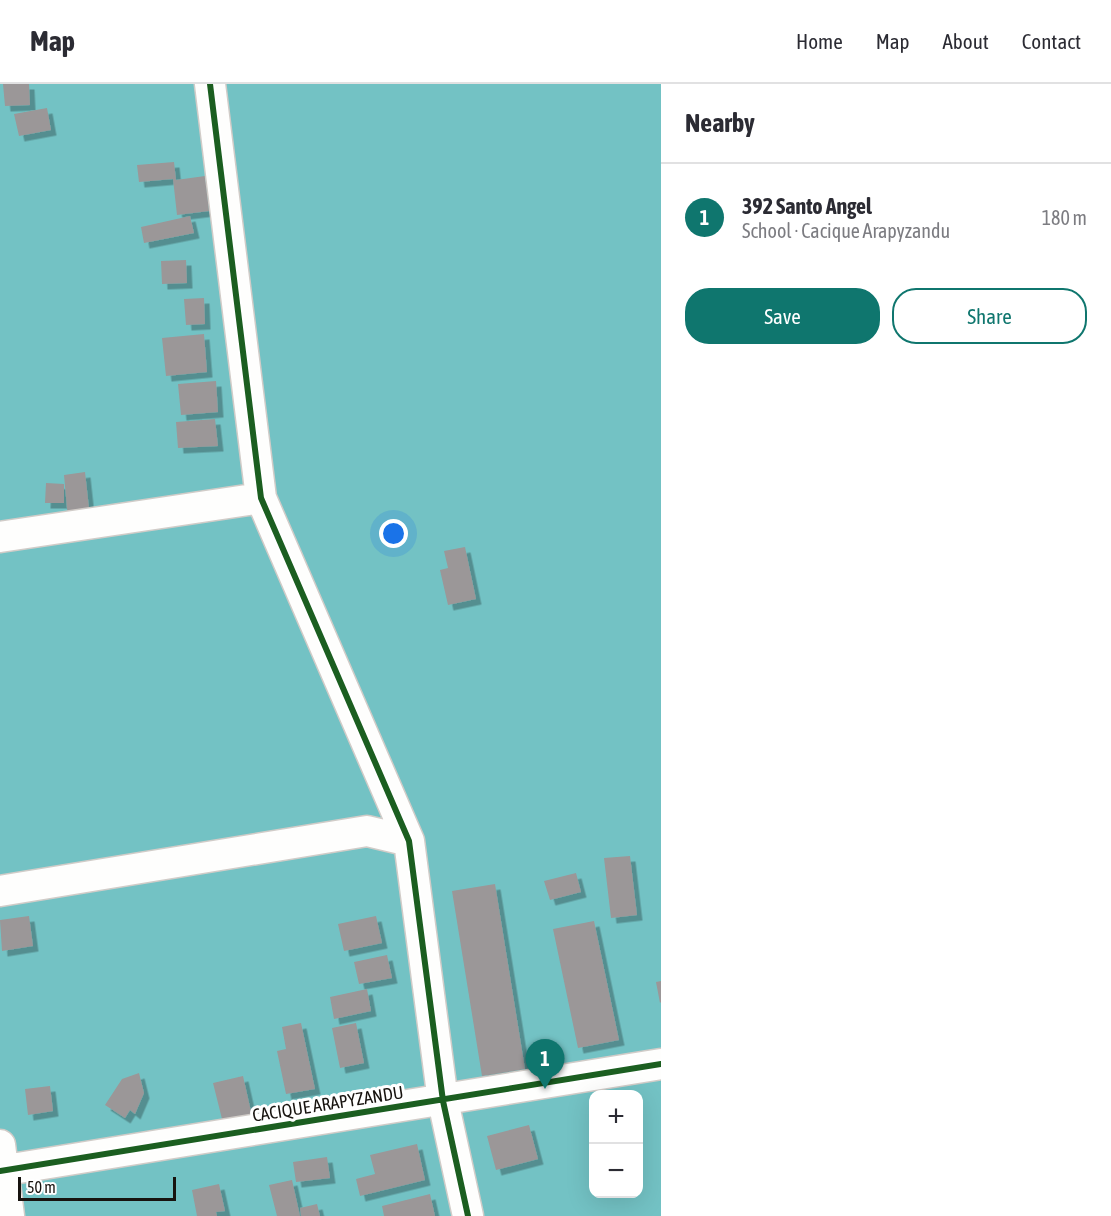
<!DOCTYPE html>
<meta charset="utf-8">
<style>
body{margin:0;font-family:"Asap Condensed",sans-serif;background:#f7f7f7;color:#2b2b33}
.controls{position:absolute;right:18px;bottom:18px;display:grid;overflow:hidden;border-radius:12px;box-shadow:0 6px 24px #0002}
.controls button{width:54px;height:54px;display:grid;place-items:center;padding:0;border:0;border-bottom:2px solid #e1e1e2;background:#fff;color:#2b2b33;font:30px sans-serif}
.scale{position:absolute;left:18px;bottom:15px;width:158px;box-sizing:border-box;padding-left:6px;border:3px solid #17130f;border-top:0;font-size:16px;line-height:21px;white-space:nowrap;color:#17130f;-webkit-text-stroke:4px #fff;paint-order:stroke}
.you{position:absolute;left:394px;top:450px;width:21px;height:21px;margin:-15px;border:4px solid #fff;border-radius:50%;background:#1a73e8;box-shadow:0 0 0 9px #1a73e833}
.badge{display:grid;place-items:center;width:39px;height:39px;border-radius:50%;background:#0f766e;color:#fff;font-size:20px;font-weight:700}
.pin{position:absolute;translate:-50% -50px;filter:drop-shadow(0 2px 3px #0008)}
.pin::after{content:'';position:absolute;top:32px;width:21px;height:18px;background:inherit;clip-path:polygon(0 0,100% 0,50% 100%)}
.list{margin:0;padding:0;list-style:none}
h2{display:flex;justify-content:space-between;align-items:center;height:78px;margin:0;padding:0 24px;font-size:26px}
h2 small{font-size:20px;font-weight:400;color:#7c7c81}
.list li{display:grid;grid-template-columns:39px 1fr auto;gap:18px;align-items:center;box-sizing:border-box;height:108px;padding:0 24px;border-top:2px solid #e1e1e2}
.list b{display:block;font-size:22px;white-space:nowrap}
.list p{margin:0;font-size:20px;white-space:nowrap;color:#7c7c81}
.list em{font-size:20px;font-style:normal;color:#7c7c81}
.actions{display:flex;gap:12px;padding:18px 24px}
.actions a{flex:1;padding:14px 0;border:2px solid #0f766e;border-radius:24px;text-align:center;font-size:21px;color:#0f766e}
.actions .main{background:#0f766e;color:#fff}
.map{position:relative;flex:none;width:661px;height:1132px;overflow:hidden}
header{display:flex;align-items:center;gap:36px;box-sizing:border-box;height:84px;padding:0 30px;background:#fff;border-bottom:2px solid #e1e1e2}
header strong{font-size:28px}
nav{display:flex;gap:33px;margin-inline-start:auto;font-size:21px}
main{display:flex}
aside{flex:1;background:#fff}
.map>svg:first-child{display:block}
.water{fill:#73c2c4;fill-rule:evenodd}
.building{fill:#9b9798;filter:url(#shadow)}
.lines{fill:none;stroke-linecap:round;stroke-linejoin:round}
.minor-casing{stroke:#d1ccc8;stroke-width:33}
.minor{stroke:#fefefd;stroke-width:30}
.cycleway-casing{stroke:#fff;stroke-width:10}
.cycleway{stroke:#1b5e20;stroke-width:6}
.labels{text-anchor:middle;stroke-width:6;stroke-linejoin:round;paint-order:stroke}
.street-label{font-size:18px;fill:#17130f;stroke:#fff}
</style>
<header>
<strong>Map</strong>
<nav><a>Home</a><a>Map</a><a>About</a><a>Contact</a></nav>
</header>
<main>
<div class="map">
<svg width="661" height="1132" viewBox="0 0 661 1132">
<defs>
<filter id="shadow"><feDropShadow dx="5.5" dy="5.5" stdDeviation="0" flood-color="#0004"/></filter>
</defs>
<rect width="100%" height="100%" fill="#faf6f2"/>
<!-- water -->
<path class="water" d="M0 0H661V1132H0ZM594 1010H638V1110H594Z"/>
<!-- building -->
<path class="building" d="M3 0H29L30 21 5 22Z
M47 24 51 46 19 52 14 30Z
M174 78 176 96 205 92 209 127 177 131 173 95 139 98 137 81Z
M190 132 194 149 144 159 141 143Z
M186 176 187 199 162 200 161 177Z
M204 214 205 240 186 241 184 215Z
M204 250 207 288 166 292 162 254Z
M216 297 218 328 181 331 178 300Z
M215 335 218 362 178 364 176 338Z
M85 388 90 433 68 435 64 391Z
M46 399 64 400V419H45Z
M465 463 476 515 448 521 440 486 448 484 444 467Z
M630 772 637 831 611 834 604 774Z
M576 789 581 808 550 816 544 797Z
M495 800 525 985 482 992 452 807Z
M29 832 33 862 2 867 0 836Z
M376 832 382 859 344 867 338 840Z
M594 837 619 956 578 964 553 845Z
M387 871 392 894 359 900 354 878Z
M661 897V918L660 919 656 898Z
M367 905 371 927 334 935 330 913Z
M301 939 315 1005 286 1010 277 967 286 965 282 943Z
M356 939 364 979 340 984 332 944Z
M139 989 144 1009 135 1030 130 1026 125 1034 105 1021 122 995Z
M243 992 252 1032 223 1039 213 999Z
M50 1002 53 1027 28 1031 25 1005Z
M529 1041 538 1075 496 1086 487 1052Z
M417 1060 425 1096 360 1112 356 1095 375 1090 370 1071Z
M327 1073 330 1094 296 1098 293 1078Z
M292 1096 300 1132H277L269 1101Z
M219 1100 225 1127 216 1128 217 1132H197L192 1106Z
M430 1110 435 1132H384L382 1122Z
M317 1120 320 1132H301L300 1124Z"/>
<g class="lines">
<!-- minor casing -->
<g class="minor-casing">
<path id="minor" d="M210 0 261 414 409 757 443 1017 468 1132
M0 453 261 414
M0 807 367 747 409 757
M0 1061 9 1132
M0 1087 661 980"/>
</g>
<!-- minor -->
<use href="#minor" class="minor"/>
<!-- cycleway casing -->
<g class="cycleway-casing">
<path id="cycleway" d="M210 0 261 414 409 757 443 1017 468 1132
M0 1087 661 980"/>
</g>
<!-- cycleway -->
<use href="#cycleway" class="cycleway"/>
</g>
<g class="labels">
<!-- street labels -->
<g class="street-label">
<text transform="translate(328 1020) rotate(-9)" y="6">CACIQUE ARAPYZANDU</text>
</g>
</g>
</svg>
<div class="controls">
<button>+</button>
<button>−</button>
</div>
<div class="scale">50 m</div>
<div class="you"></div>
<div class="pin badge" style="left:545px;top:1005px">1</div>
</div>
<aside>
<h2>Nearby<small></small></h2>
<ul class="list">
<li><span class="badge">1</span><div><b>392 Santo Angel</b><p>School · Cacique Arapyzandu</p></div><em>180 m</em></li>
</ul>
<div class="actions"><a class="main">Save</a><a>Share</a></div>
</aside>
</main>
